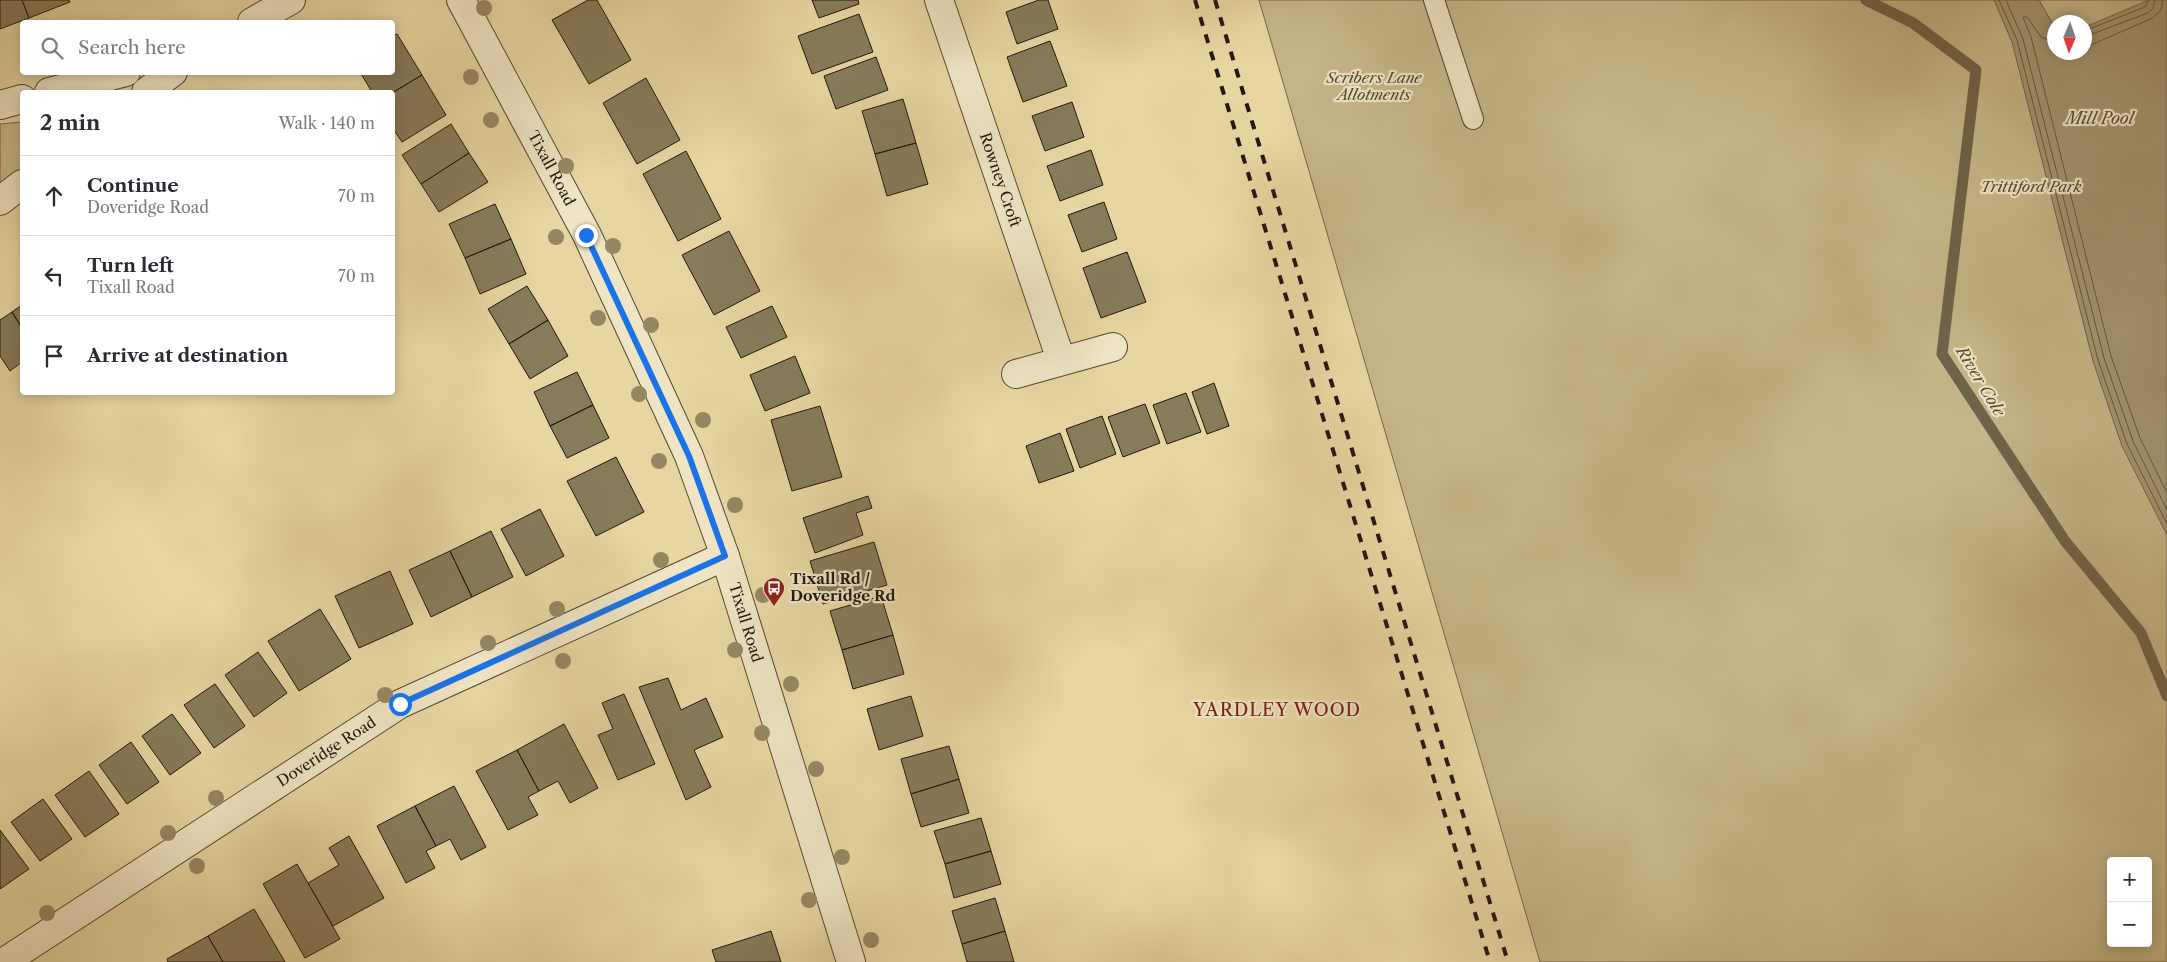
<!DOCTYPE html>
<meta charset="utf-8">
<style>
body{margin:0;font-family:"Libre Caslon Text",serif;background:#f7f7f7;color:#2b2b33}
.controls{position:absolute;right:15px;bottom:15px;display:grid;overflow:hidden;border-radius:5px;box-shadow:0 2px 12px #0003}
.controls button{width:45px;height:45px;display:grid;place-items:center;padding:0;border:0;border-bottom:1px solid #e1e1e2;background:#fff;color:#2b2b33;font:25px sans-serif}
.compass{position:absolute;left:2047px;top:15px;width:45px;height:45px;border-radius:50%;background:#fff;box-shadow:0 2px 12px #0003;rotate:182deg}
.stop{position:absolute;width:15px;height:15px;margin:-11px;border:4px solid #1a73e8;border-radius:50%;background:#fff}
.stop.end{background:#1a73e8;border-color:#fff;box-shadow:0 1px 5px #0008}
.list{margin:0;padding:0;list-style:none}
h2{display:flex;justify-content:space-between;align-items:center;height:65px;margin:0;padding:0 20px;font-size:21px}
h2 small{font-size:16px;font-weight:400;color:#7c7c81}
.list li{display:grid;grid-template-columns:32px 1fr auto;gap:15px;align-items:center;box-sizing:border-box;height:80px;padding:0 20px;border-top:1px solid #e1e1e2}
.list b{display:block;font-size:19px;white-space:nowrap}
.list p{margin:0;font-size:16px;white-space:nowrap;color:#7c7c81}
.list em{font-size:16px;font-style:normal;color:#7c7c81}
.icon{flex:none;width:28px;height:28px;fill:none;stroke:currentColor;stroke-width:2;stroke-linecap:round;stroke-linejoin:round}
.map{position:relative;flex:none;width:2167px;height:962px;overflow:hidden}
.search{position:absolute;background:#fff;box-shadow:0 2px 12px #0003;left:20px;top:20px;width:375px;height:55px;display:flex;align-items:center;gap:12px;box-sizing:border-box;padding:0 18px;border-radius:5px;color:#7c7c81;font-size:19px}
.panel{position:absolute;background:#fff;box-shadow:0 2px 12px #0003;left:20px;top:90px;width:375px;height:305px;border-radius:5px}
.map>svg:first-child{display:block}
.green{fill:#c5b689;stroke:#72674b;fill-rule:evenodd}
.water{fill:#a3956f;stroke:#6f6348}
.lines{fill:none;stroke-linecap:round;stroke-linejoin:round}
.shore{stroke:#62563e;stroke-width:1}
.stream{stroke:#6f6348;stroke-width:11}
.building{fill:#877b5a;stroke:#20180d}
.service-casing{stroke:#524832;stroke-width:22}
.minor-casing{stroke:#524832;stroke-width:30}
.service{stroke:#efe4c3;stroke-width:20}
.minor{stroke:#efe4c3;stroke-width:28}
.rail{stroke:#20180d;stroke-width:4;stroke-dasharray:9 9;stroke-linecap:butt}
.tree{fill:#958764}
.route{stroke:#1a73e8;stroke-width:6}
.labels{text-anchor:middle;stroke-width:4.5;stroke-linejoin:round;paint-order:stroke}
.park-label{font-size:15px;font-style:italic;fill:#524732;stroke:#efe4c3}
.street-label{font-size:15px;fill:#20180d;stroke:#efe4c3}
.poi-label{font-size:15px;font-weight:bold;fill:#20180d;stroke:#efe4c3;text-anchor:start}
.water-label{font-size:16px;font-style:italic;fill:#544a34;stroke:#efe4c3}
.quarter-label{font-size:18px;letter-spacing:1px;fill:#7a1f14;stroke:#efe4c3}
</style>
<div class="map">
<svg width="2167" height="962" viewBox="0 0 2167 962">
<rect width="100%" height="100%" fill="#e7d6a2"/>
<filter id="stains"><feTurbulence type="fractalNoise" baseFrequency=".004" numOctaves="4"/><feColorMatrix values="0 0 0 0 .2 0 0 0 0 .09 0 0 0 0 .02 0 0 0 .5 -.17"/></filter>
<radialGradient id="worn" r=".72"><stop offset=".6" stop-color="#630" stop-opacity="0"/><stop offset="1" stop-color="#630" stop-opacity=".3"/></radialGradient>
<!-- green -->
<path class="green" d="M1259 0H2167V962H1540ZM2054 22H2084V52H2054ZM2111 861H2148V943H2111Z
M22 122V171L0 190V124Z"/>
<!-- water -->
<path class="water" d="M1994 0H2039L2054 26V52H2084L2085 27 2149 0H2167V535L2122 446 2093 361 2012 42Z"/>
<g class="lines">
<!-- shore -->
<path class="shore" d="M1999 0 2017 40 2098 360 2127 444 2167 524
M2006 0 2023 39 2104 358 2133 441 2167 510
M2084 31 2145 7 2149 0
M2084 37 2148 13 2153 8 2155 0
M2054 42 2041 37 2027 17H2023L2031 37 2111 356 2140 438 2167 493
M2084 45 2093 44 2153 18 2161 10 2163 0"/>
<!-- stream -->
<path class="stream" d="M1866 0 1913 23 1976 70 1942 354 2065 541 2141 633 2167 696"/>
</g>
<!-- building -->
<path class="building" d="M0 0H22L29 18 0 29Z
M22 0H69L70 2 29 18Z
M588 0H597L631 60 589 84 552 20Z
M812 0H858L859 4 819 18Z
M1039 0H1048L1058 29 1017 44 1006 12Z
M859 14 873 52 812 74 798 36Z
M397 34 422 75 392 93 372 92 360 72H392V37Z
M1050 41 1067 86 1023 102 1007 57Z
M876 57 888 90 836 109 824 76Z
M422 75 446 115 402 142 392 127V93Z
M646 78 680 140 637 164 603 103Z
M903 99 916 143 875 154 862 111Z
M1072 102 1084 137 1045 151 1032 116Z
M451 124 469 153 421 184 402 155Z
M916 143 928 184 887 196 875 154Z
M1091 150 1103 185 1060 201 1047 166Z
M686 151 721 219 678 241 643 174Z
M469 153 488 182 439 212 421 184Z
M1104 202 1117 239 1082 252 1068 215Z
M495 204 511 239 465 258 449 224Z
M729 231 760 291 714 315 682 255Z
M511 239 526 274 480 294 465 258Z
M1127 252 1146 302 1101 318 1083 268Z
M527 286 548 320 509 344 488 309Z
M22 305V328L12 312Z
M772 306 787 337 741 358 726 327Z
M12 312 22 328V362L10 371 0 356V320Z
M548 320 568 356 530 379 509 344Z
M795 356 810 393 765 411 750 375Z
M577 372 593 405 550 426 534 392Z
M1214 383 1229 426 1207 434 1192 392Z
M1186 393 1201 432 1167 444 1153 405Z
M1145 404 1160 443 1123 457 1108 417Z
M593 405 609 438 567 458 550 426Z
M820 406 842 477 792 491 771 420Z
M1102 416 1116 454 1080 468 1066 429Z
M1060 433 1074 471 1039 483 1026 446Z
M616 457 644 512 596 536 567 481Z
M868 496 872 508 856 513 863 535 815 553 803 518Z
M540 509 564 556 526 576 501 529Z
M491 531 513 577 472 597 450 551Z
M874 542 887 585 823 604 810 561Z
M450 551 472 597 431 617 409 570Z
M390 571 413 624 359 648 335 596Z
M881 596 893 635 842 650 830 611Z
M320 609 351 659 299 691 268 641Z
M893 635 904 674 853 689 842 650Z
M258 652 287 693 254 717 225 675Z
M668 678 681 710 706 698 723 737 694 750 711 787 686 800 639 687Z
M215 684 245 726 214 748 184 705Z
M624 694 655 764 618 780 598 735 613 729 602 703Z
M911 696 923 736 879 750 867 709Z
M172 714 201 753 170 775 142 736Z
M564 724 598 788 570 803 558 781 539 791 517 750Z
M131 742 159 782 127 804 99 765Z
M949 746 959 779 911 794 901 759Z
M517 750 539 791 528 797 538 815 508 830 476 771Z
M89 771 119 814 85 837 55 795Z
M959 779 969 813 921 827 911 794Z
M454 786 486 847 461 860 450 839 436 846 415 806Z
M43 799 72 839 40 861 11 822Z
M415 806 436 846 426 851 435 868 406 883 377 826Z
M981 818 991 851 945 864 934 831Z
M0 830 29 869 0 889Z
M349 836 384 898 333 926 308 883 339 865 329 848Z
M991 851 1001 884 954 898 945 864Z
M297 864 340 939 305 958 263 884Z
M995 898 1005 931 962 944 952 911Z
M254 909 285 962H223L208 936Z
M771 931 781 962H716L712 950Z
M1005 931 1014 962H967L962 944Z
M208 936 223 962H168L167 959Z"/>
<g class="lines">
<!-- service casing -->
<g class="service-casing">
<path id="service" d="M1434 0 1473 119"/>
</g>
<!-- minor casing -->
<g class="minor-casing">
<g id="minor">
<path id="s1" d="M461 0 587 235 689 456 725 556 851 962"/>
<path id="s2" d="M939 0 1061 360"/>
<path d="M252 22 291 0"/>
<path d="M49 92 126 72"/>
<path d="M146 92 173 72"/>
<path d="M0 105 22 99"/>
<path d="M0 201 22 184"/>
<path d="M1016 374 1113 347"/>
<path id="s3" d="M4 962 400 704 725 556"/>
</g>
</g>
<!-- service -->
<use href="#service" class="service"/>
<!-- minor -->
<use href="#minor" class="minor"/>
<!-- rail -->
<path class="rail" d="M1195 0 1490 962
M1215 0 1508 962"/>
</g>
<!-- trees -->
<g class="tree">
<circle cx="484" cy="8" r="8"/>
<circle cx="471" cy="77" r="8"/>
<circle cx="491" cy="120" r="8"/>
<circle cx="566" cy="166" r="8"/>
<circle cx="556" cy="237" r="8"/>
<circle cx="613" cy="246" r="8"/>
<circle cx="598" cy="318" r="8"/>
<circle cx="651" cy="325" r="8"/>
<circle cx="639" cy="394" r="8"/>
<circle cx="703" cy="420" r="8"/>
<circle cx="659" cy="461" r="8"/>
<circle cx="735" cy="505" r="8"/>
<circle cx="661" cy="560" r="8"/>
<circle cx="763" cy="595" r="8"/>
<circle cx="557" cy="609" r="8"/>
<circle cx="488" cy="643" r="8"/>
<circle cx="735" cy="650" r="8"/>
<circle cx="563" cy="661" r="8"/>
<circle cx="791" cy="684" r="8"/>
<circle cx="385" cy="695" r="8"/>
<circle cx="762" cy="733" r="8"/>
<circle cx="816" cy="769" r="8"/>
<circle cx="216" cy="798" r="8"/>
<circle cx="168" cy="833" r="8"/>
<circle cx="842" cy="857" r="8"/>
<circle cx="197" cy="866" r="8"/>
<circle cx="809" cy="900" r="8"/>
<circle cx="47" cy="913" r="8"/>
<circle cx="871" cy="940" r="8"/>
</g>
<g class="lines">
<!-- route -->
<path class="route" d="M400 704 725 556 689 456 586 235"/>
</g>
<!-- icons -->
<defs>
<g id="bus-pin" transform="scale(1.125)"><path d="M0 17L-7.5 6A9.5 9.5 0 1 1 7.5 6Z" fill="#8f2418" stroke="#efe4c3"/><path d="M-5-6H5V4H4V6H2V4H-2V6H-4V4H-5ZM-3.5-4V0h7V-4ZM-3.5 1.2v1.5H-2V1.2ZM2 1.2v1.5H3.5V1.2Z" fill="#fff"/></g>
</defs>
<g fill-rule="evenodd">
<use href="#bus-pin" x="774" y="588"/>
</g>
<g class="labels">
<!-- park labels -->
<g class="park-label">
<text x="1374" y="83">Scribers Lane<tspan x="1374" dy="17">Allotments</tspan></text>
<text x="2031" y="192">Trittiford Park</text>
</g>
<!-- street labels -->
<g class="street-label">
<text dy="5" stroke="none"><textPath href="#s1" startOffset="191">Tixall Road</textPath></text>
<text dy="5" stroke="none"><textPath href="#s2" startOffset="190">Rowney Croft</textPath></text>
<text dy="5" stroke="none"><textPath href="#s1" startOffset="686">Tixall Road</textPath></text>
<text dy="5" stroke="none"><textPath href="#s3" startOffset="385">Doveridge Road</textPath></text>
</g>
<!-- poi labels -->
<g class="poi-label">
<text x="790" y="584">Tixall Rd /<tspan x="790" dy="17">Doveridge Rd</tspan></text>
</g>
<!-- water labels -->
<g class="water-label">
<text x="2100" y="124">Mill Pool</text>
<text transform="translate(1981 381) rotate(59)" y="6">River Cole</text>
</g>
<!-- quarter labels -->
<g class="quarter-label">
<text x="1277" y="716">YARDLEY WOOD</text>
</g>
</g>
<rect width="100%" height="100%" filter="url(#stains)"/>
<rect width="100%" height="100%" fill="url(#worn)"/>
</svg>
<div class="controls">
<button>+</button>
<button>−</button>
</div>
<svg class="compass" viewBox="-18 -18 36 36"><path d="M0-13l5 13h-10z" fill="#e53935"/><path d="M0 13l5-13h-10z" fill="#7c7c81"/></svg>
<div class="stop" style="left:400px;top:704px"></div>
<div class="stop end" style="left:586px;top:235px"></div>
<div class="search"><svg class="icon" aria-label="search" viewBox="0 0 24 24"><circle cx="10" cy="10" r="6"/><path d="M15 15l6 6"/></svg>Search here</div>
<section class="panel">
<h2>2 min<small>Walk · 140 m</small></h2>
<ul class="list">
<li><svg class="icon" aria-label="ahead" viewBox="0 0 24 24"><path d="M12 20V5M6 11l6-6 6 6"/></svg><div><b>Continue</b><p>Doveridge Road</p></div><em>70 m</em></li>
<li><svg class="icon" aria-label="left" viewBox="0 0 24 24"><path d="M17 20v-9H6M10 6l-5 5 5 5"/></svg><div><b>Turn left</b><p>Tixall Road</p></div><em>70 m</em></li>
<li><svg class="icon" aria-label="arrive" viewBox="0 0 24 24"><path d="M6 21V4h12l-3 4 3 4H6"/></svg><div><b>Arrive at destination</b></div></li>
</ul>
</section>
</div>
